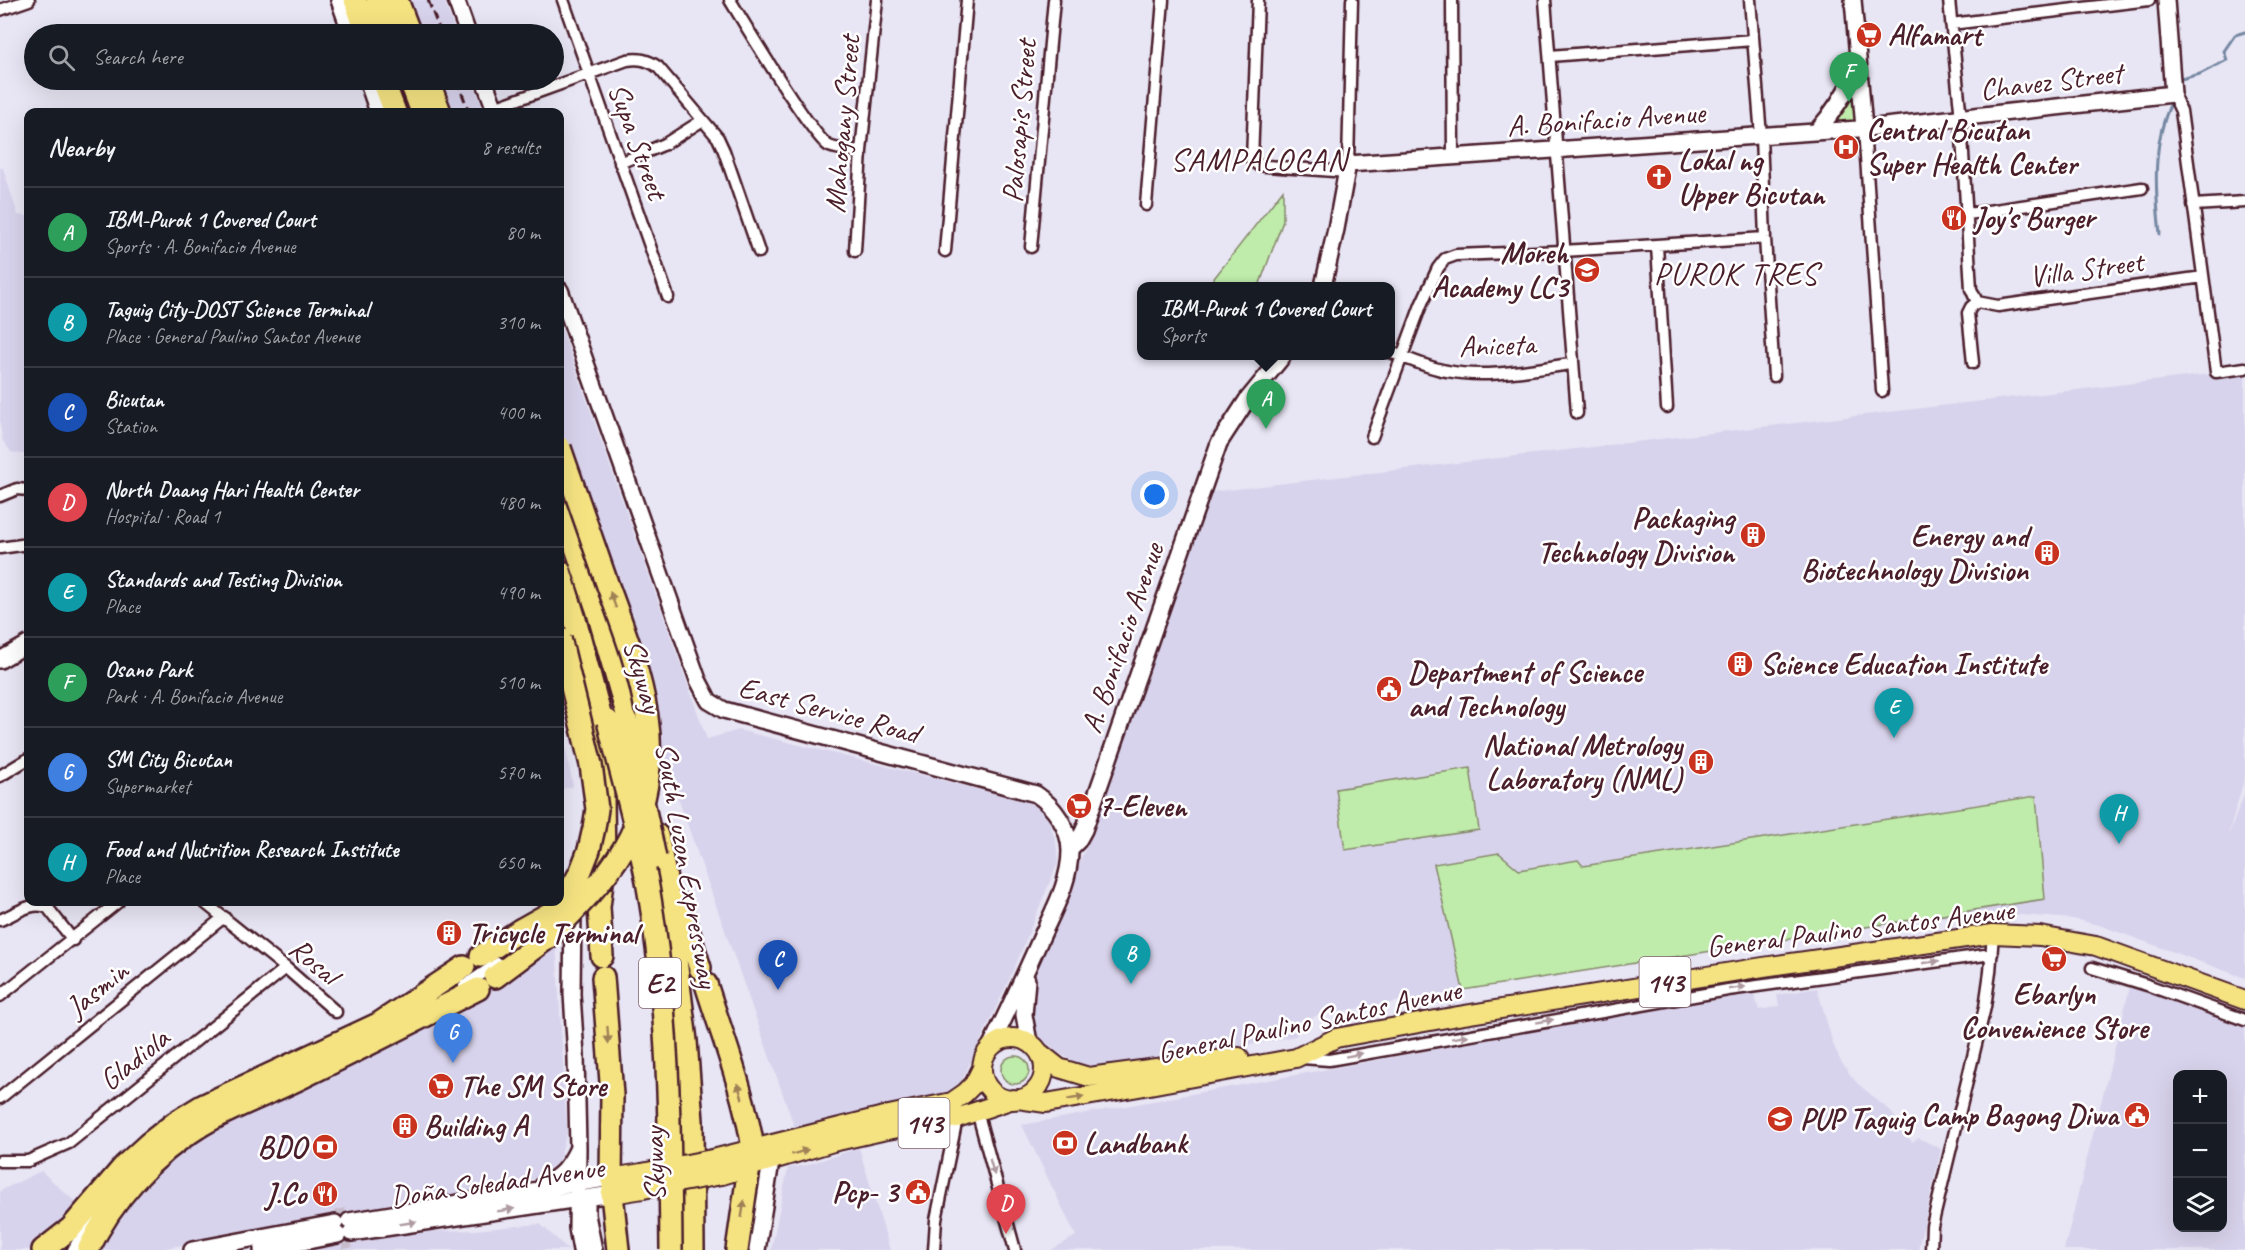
<!DOCTYPE html>
<meta charset="utf-8">
<style>
body{margin:0;font-family:Caveat,sans-serif;background:#242831;color:#f1f3f6}
.controls{position:absolute;right:18px;bottom:18px;display:grid;overflow:hidden;border-radius:12px;box-shadow:0 6px 24px #0002}
.controls button{width:54px;height:54px;display:grid;place-items:center;padding:0;border:0;border-bottom:2px solid #363941;background:#171b24;color:#f1f3f6;font:30px sans-serif}
.you{position:absolute;left:1155px;top:495px;width:21px;height:21px;margin:-15px;border:4px solid #fff;border-radius:50%;background:#1a73e8;box-shadow:0 0 0 9px #1a73e833}
.badge{display:grid;place-items:center;width:39px;height:39px;border-radius:50%;background:#ea580c;color:#fff;font-size:20px;font-weight:700}
.pin{position:absolute;translate:-50% -50px;filter:drop-shadow(0 2px 3px #0008)}
.pin::after{content:'';position:absolute;top:32px;width:21px;height:18px;background:inherit;clip-path:polygon(0 0,100% 0,50% 100%)}
.popup{position:absolute;left:1137px;top:282px;width:258px;height:78px;box-sizing:border-box;display:grid;place-content:center;border-radius:12px;background:#171b24;filter:drop-shadow(0 2px 4px #0005);font-size:20px;white-space:nowrap;color:#9ea1a6}
.popup b{font-size:22px;color:#f1f3f6}
.popup::after{content:'';position:absolute;left:50%;top:100%;margin-left:-12px;border:12px solid transparent;border-top-color:#171b24}
.list{margin:0;padding:0;list-style:none}
h2{display:flex;justify-content:space-between;align-items:center;height:78px;margin:0;padding:0 24px;font-size:26px}
h2 small{font-size:20px;font-weight:400;color:#9ea1a6}
.list li{display:grid;grid-template-columns:39px 1fr auto;gap:18px;align-items:center;box-sizing:border-box;height:90px;padding:0 24px;border-top:2px solid #363941}
.list b{display:block;font-size:22px;white-space:nowrap}
.list p{margin:0;font-size:20px;white-space:nowrap;color:#9ea1a6}
.list em{font-size:20px;font-style:normal;color:#9ea1a6}
.icon{flex:none;width:33px;height:33px;fill:none;stroke:currentColor;stroke-width:2;stroke-linecap:round;stroke-linejoin:round}
.map{position:relative;flex:none;width:2245px;height:1250px;overflow:hidden}
.search{position:absolute;background:#171b24;box-shadow:0 6px 24px #0002;left:24px;top:24px;width:540px;height:66px;display:flex;align-items:center;gap:15px;box-sizing:border-box;padding:0 21px;border-radius:33px;color:#9ea1a6;font-size:22px}
.panel{position:absolute;background:#171b24;box-shadow:0 6px 24px #0002;left:24px;top:108px;width:540px;height:798px;border-radius:12px}
.map>svg:first-child{display:block}
.built{fill:#d8d3ec;fill-rule:evenodd}
.green{fill:#bfecaa;stroke:#84866a;stroke-width:1.5}
.lines{fill:none;stroke-linecap:round;stroke-linejoin:round}
.stream{stroke:#7488a2;stroke-width:3}
.street-tunnel{stroke:#c8bdcc;stroke-width:10;stroke-dasharray:10 5;stroke-linecap:butt}
.street-casing{stroke:#4a1f2b;stroke-width:15}
.secondary-casing{stroke:#4a1f2b;stroke-width:20}
.primary-casing{stroke:#4a1f2b;stroke-width:22}
.highway-casing{stroke:#4a1f2b;stroke-width:26}
.street{stroke:#fff;stroke-width:10}
.secondary{stroke:#fff;stroke-width:15}
.primary{stroke:#f5e382;stroke-width:18}
.highway{stroke:#f5e382;stroke-width:21}
.rail{stroke:#4a1f2b;stroke-width:3;stroke-dasharray:9 4.5;stroke-linecap:butt}
.primary-bridge-casing{stroke:#4a1f2b;stroke-width:22;stroke-linecap:butt}
.highway-bridge-casing{stroke:#4a1f2b;stroke-width:26;stroke-linecap:butt}
.primary-bridge{stroke:#f5e382;stroke-width:18}
.highway-bridge{stroke:#f5e382;stroke-width:21}
.oneway{fill:#a08156}
.oneway2{fill:#ae9aa0}
.labels{text-anchor:middle;stroke-width:5;stroke-linejoin:round;paint-order:stroke}
.shield{fill:#fff;stroke:#80626b;stroke-width:1.5}
.shield-label{font-size:28px;font-weight:bold;fill:#4a1f2b}
.poi-label{font-size:30px;font-weight:bold;fill:#4a1f2b;stroke:#fff;text-anchor:start}
.street-label{font-size:30px;fill:#4a1f2b;stroke:#fff}
.neighbourhood-label{font-size:32px;letter-spacing:1.5px;fill:#4a1f2b;stroke:#fff}
</style>
<div class="map">
<svg width="2245" height="1250" viewBox="0 0 2245 1250">
<rect width="100%" height="100%" fill="#e8e5f4"/>
<filter id="ink" filterUnits="userSpaceOnUse"><feTurbulence type="fractalNoise" baseFrequency=".0167" numOctaves="2"/><feDisplacementMap in="SourceGraphic" scale="12" xChannelSelector="R" yChannelSelector="G"/><feConvolveMatrix kernelMatrix="1 2 1 2 8 2 1 2 1" color-interpolation-filters="sRGB"/></filter>
<g filter="url(#ink)">
<!-- built -->
<path class="built" d="M395 0H444L456 34H407Z
M423 80H472L484 112H435Z
M0 168H3L18 215 28 216V455L11 452 3 441 0 426Z
M560 325 707 739 739 730 1030 802 1039 806 1047 815 1056 842 1058 862 1014 969 958 1089 841 1118 797 1134 560 465Z
M2245 370V777L2228 835 2245 793V978L2099 925 2073 919 1983 912 1768 939 1318 1015 1301 1023 1296 1036 1229 1049 1206 1048 1099 1067 1080 1064 1058 1053 1040 1037 1031 1024V983L1062 901 1088 843 1211 492Z
M560 720 573 786 560 790Z
M556 943 567 1132 559 1160 541 1177 350 1214 356 1241 405 1232 474 1230 540 1224 569 1250H308L336 1245 331 1218 155 1250H98L137 1186 202 1133 483 995Z
M2131 983 2245 1027V1250H2064ZM2178 1074H2222V1228H2178Z
M1817 988 1833 1044 1841 1062 1856 1082 1891 1112 1912 1142 1919 1138 1941 1149 1918 1250H1051L1076 1236 1022 1125 1678 1005 1754 994 1759 1010 1770 1008 1779 1006 1777 995Z
M859 1148 890 1250H771L788 1168 806 1165Z
M41 1171 81 1207 33 1250H0V1191Z"/>
<!-- green -->
<path class="green" d="M1855 78 1859 125 1825 127Z
M1283 190V221L1259 286H1208Z
M1470 768 1479 830 1345 850 1336 789Z
M2036 796 2045 899 1463 990 1434 864 1499 853 1519 870 1578 860 1583 866Z
M1001 1070a14 14 0 1 1 28 0a14 14 0 1 1-28 0Z"/>
<g class="lines">
<!-- stream -->
<path class="stream" d="M2178 86 2181 79 2200 74 2227 60 2224 51 2235 35 2245 32
M2160 234C2155 189 2152 142 2172 101"/>
<!-- street-tunnel -->
<path class="street-tunnel" d="M340 1209 348 1250"/>
<!-- street casing -->
<g class="street-casing">
<path id="street" d="M563 0 668 297
M730 0C744 23 813 138 829 146 838 150 851 150 861 151
M1258 0 1252 160 1258 165 1267 166 1347 172
M1452 0 1453 156
M1545 0 1577 413
M1750 0 1761 136 1765 238 1774 376
M1949 0 1961 119 1971 289 1977 302
M0 10 29 0
M1951 24 2149 0
M1550 56 1753 40
M2173 94 2181 111 2216 372 2245 368
M494 108 627 60C640 58 648 60 658 67L718 138 724 151 759 252
M1864 128 1882 391
M620 163 665 144 703 120
M1348 164 1352 0
M1146 205 1163 0
M2193 205 2245 202
M1968 214 2142 188
M1657 246 1667 407
M1031 247 1054 0
M855 251 861 151 877 0
M945 251 967 0
M1977 302 1998 306 2203 277
M1390 352C1409 359 1428 368 1447 371 1488 379 1532 369 1572 364
M1973 363 1968 313 1971 307 1977 302
M1372 437 1421 305 1438 268 1445 259 1456 255 1563 251 1765 238
M0 496 17 489 28 490
M0 548 28 544
M0 776 28 759
M204 902 286 968 336 1012
M0 920C15 914 33 900 48 908L73 940
M2092 968 2147 985 2245 1020
M464 986 498 963
M0 996 118 902
M1302 1058 1329 1060 1728 990 1992 954
M0 1098 224 917
M977 1111 1015 1250
M0 1161H28L69 1143 286 968
M73 1250 92 1216
M934 1250 936 1220 957 1118
M1931 1250 1932 1226 1985 1007 1990 972 1993 934"/>
</g>
<!-- secondary casing -->
<g class="secondary-casing">
<path id="secondary" d="M339 0 351 34
M456 0 468 34
M1853 0 1864 128
M367 80 378 112
M484 80 496 112
M1816 132C1834 112 1846 93 1857 69
M1323 286 1336 229 1348 164 1858 129 2173 94 2166 0
M560 290 698 680 709 701 724 710 1036 794C1054 806 1070 829 1070 851 1070 882 1053 911 1041 938 1024 976 1007 1014 988 1051
M0 660 28 644
M1070 849 1078 841 1084 830 1219 443 1247 400 1283 356
M573 909 572 994 576 1056 578 1148 577 1228 581 1250
M1027 980 1024 1015 1029 1042
M543 1185C560 1177 569 1167 577 1150
M587 1199V1215L594 1250
M349 1221 611 1178
M351 1233 612 1194
M192 1250 335 1223
M262 1250 338 1235
M757 1250 773 1149"/>
</g>
<!-- primary casing -->
<g class="primary-casing">
<path id="primary" d="M982 1069a31 31 0 1 1 62 0a31 31 0 1 1-62 0Z
M1040 1053 1059 1068 1089 1077 1239 1057
M1018 1099 1046 1103 1139 1087 1296 1058 1336 1038 1458 1016 1763 967 1993 934 2040 936 2096 946 2245 1000
M717 1158 884 1116 952 1102 965 1093 974 1084 982 1068
M642 1173 611 1178 612 1194 643 1189
M722 1175 833 1142 882 1131 957 1118 1013 1099"/>
</g>
<!-- highway casing -->
<g class="highway-casing">
<path id="highway" d="M355 0 367 34
M377 0 389 34
M397 0 410 34
M383 80 395 112
M410 80 422 112
M428 80 440 112
M560 501 597 609 634 738
M560 571 574 616 607 741
M657 835 666 879 686 1041 692 1121 693 1250
M680 904 700 968
M481 956 520 930
M602 956 599 907 604 866 602 727
M495 977 550 936
M603 977 612 1095 611 1178
M706 984C723 1038 744 1092 753 1148
M612 1194 618 1250
M43 1250 71 1228 125 1165 148 1144 176 1122 202 1106 378 1024 464 967
M88 1250C112 1200 152 1155 200 1126 233 1106 272 1093 307 1075 364 1047 421 1018 478 989
M737 1250 749 1167"/>
</g>
<!-- street -->
<use href="#street" class="street"/>
<!-- secondary -->
<use href="#secondary" class="secondary"/>
<!-- primary -->
<use href="#primary" class="primary"/>
<!-- highway -->
<use href="#highway" class="highway"/>
<!-- rail -->
<path class="rail" d="M428 0 441 34
M457 80 469 112"/>
<!-- primary-bridge casing -->
<g class="primary-bridge-casing">
<path id="primary-bridge" d="M642 1173 717 1158
M643 1189 722 1175"/>
</g>
<!-- highway-bridge casing -->
<g class="highway-bridge-casing">
<path id="highway-bridge" d="M626 720 655 858
M608 721C621 774 637 827 647 881 669 1003 670 1127 671 1250
M520 930 552 912 567 896 580 873 589 850 594 828 597 809 591 765 560 638
M550 936C578 906 611 875 630 837 672 752 638 668 608 586 592 540 576 494 560 448"/>
</g>
<!-- primary-bridge -->
<use href="#primary-bridge" class="primary-bridge"/>
<!-- highway-bridge -->
<use href="#highway-bridge" class="highway-bridge"/>
</g>
<!-- one-way arrows -->
<defs><path id="oneway-solid" d="M-6-.8H1V-3.2L6.5 0L1 3.2V.8H-6Z" transform="scale(1.5)"/></defs>
<g class="oneway">
<use href="#oneway-solid" transform="translate(613 600) rotate(-110)"/>
<use href="#oneway-solid" transform="translate(608 1035) rotate(86)"/>
<use href="#oneway-solid" transform="translate(740 1091) rotate(-107)"/>
<use href="#oneway-solid" transform="translate(1076 1098) rotate(-10)"/>
<use href="#oneway-solid" transform="translate(800 1152) rotate(-17)"/>
<use href="#oneway-solid" transform="translate(743 1209) rotate(-81)"/>
</g>
<g class="oneway2">
<use href="#oneway-solid" transform="translate(1931 962) rotate(-8)"/>
<use href="#oneway-solid" transform="translate(1737 988) rotate(-8)"/>
<use href="#oneway-solid" transform="translate(1545 1021) rotate(-10)"/>
<use href="#oneway-solid" transform="translate(1460 1037) rotate(-10)"/>
<use href="#oneway-solid" transform="translate(1354 1055) rotate(-10)"/>
<use href="#oneway-solid" transform="translate(992 1167) rotate(74)"/>
<use href="#oneway-solid" transform="translate(506 1210) rotate(-9)"/>
<use href="#oneway-solid" transform="translate(408 1223) rotate(-9)"/>
</g>
</g>
<!-- icons -->
<defs>
<g id="supermarket-disc" transform="scale(1.35)"><circle r="9.5" fill="#c8321e" stroke="#fff"/><path d="M-6-5.5h2.5l.6 2H6L4.5 2H-2.5L-4.4-4H-6ZM-1.5 3.2a1.3 1.3 0 1 0 .1 0ZM3 3.2a1.3 1.3 0 1 0 .1 0Z" fill="#fff"/></g>
<g id="hospital-disc" transform="scale(1.35)"><circle r="9.5" fill="#c8321e" stroke="#fff"/><path d="M-5-5h3v3.5h4V-5h3V5h-3V1.5h-4V5h-3Z" fill="#fff"/></g>
<g id="church-disc" transform="scale(1.35)"><circle r="9.5" fill="#c8321e" stroke="#fff"/><path d="M-1.2-6h2.4v3.5h3.3v2.4h-3.3V6h-2.4V-.1h-3.3v-2.4h3.3Z" fill="#fff"/></g>
<g id="restaurant-disc" transform="scale(1.35)"><circle r="9.5" fill="#c8321e" stroke="#fff"/><path d="M-5-6h1v4h1v-4h1v4h1v-4h1v5L-1.5 .5V6h-2V.5L-5-1ZM5-6V6H3V1.5H1.5Q1.5-4 5-6Z" fill="#fff"/></g>
<g id="school-disc" transform="scale(1.35)"><circle r="9.5" fill="#c8321e" stroke="#fff"/><path d="M0-5L7-2L0 1L-7-2ZM-4 1L0 2.5L4 1V4Q0 6-4 4Z" fill="#fff"/></g>
<g id="building-disc" transform="scale(1.35)"><circle r="9.5" fill="#c8321e" stroke="#fff"/><path d="M-4-6H4V6H1V3H-1V6H-4ZM-2.5-4.3h1.7v1.8h-1.7ZM.8-4.3h1.7v1.8H.8ZM-2.5-1h1.7V.8h-1.7ZM.8-1h1.7V.8H.8Z" fill="#fff"/></g>
<g id="civic-disc" transform="scale(1.35)"><circle r="9.5" fill="#c8321e" stroke="#fff"/><path d="M-.6-6.5H3V-4.5H.6V-3L4-1V1h2V6H-6V1h2V-1L-.6-3ZM-1.2 2.5V6h2.4V2.5Z" fill="#fff"/></g>
<g id="university-disc" transform="scale(1.35)"><circle r="9.5" fill="#c8321e" stroke="#fff"/><path d="M0-5L7-2L0 1L-7-2ZM-4 1L0 2.5L4 1V4Q0 6-4 4Z" fill="#fff"/></g>
<g id="bank-disc" transform="scale(1.35)"><circle r="9.5" fill="#c8321e" stroke="#fff"/><path d="M-6-4H6V4H-6ZM0-2.3a2.3 2.3 0 1 0 0 4.6a2.3 2.3 0 1 0 0-4.6Z" fill="#fff"/></g>
</defs>
<g fill-rule="evenodd">
<use href="#supermarket-disc" x="1869" y="35"/>
<use href="#hospital-disc" x="1846" y="147"/>
<use href="#church-disc" x="1659" y="177"/>
<use href="#restaurant-disc" x="1954" y="218"/>
<use href="#school-disc" x="1587" y="270"/>
<use href="#building-disc" x="1753" y="535"/>
<use href="#building-disc" x="2047" y="553"/>
<use href="#building-disc" x="1740" y="664"/>
<use href="#civic-disc" x="1389" y="689"/>
<use href="#building-disc" x="1701" y="762"/>
<use href="#supermarket-disc" x="1079" y="806"/>
<use href="#building-disc" x="449" y="933"/>
<use href="#supermarket-disc" x="2054" y="959"/>
<use href="#supermarket-disc" x="441" y="1086"/>
<use href="#civic-disc" x="2137" y="1115"/>
<use href="#university-disc" x="1780" y="1119"/>
<use href="#building-disc" x="405" y="1126"/>
<use href="#bank-disc" x="1065" y="1143"/>
<use href="#bank-disc" x="325" y="1147"/>
<use href="#civic-disc" x="918" y="1192"/>
<use href="#restaurant-disc" x="325" y="1194"/>
</g>
<g class="labels">
<!-- shield labels -->
<g class="shield">
<rect x="1639.5" y="957" width="51" height="50" rx="4.5"/>
<rect x="639" y="958" width="42" height="50" rx="4.5"/>
<rect x="898.5" y="1098" width="51" height="50" rx="4.5"/>
</g>
<g class="shield-label">
<text x="1665" y="992">143</text>
<text x="660" y="993">E2</text>
<text x="924" y="1133">143</text>
</g>
<!-- poi labels -->
<g class="poi-label">
<text x="1888" y="45">Alfamart</text>
<text x="1866" y="140">Central Bicutan<tspan x="1866" dy="34">Super Health Center</tspan></text>
<text x="1678" y="170">Lokal ng<tspan x="1678" dy="34">Upper Bicutan</tspan></text>
<text x="1974" y="228">Joy's Burger</text>
<text x="1568" y="263" text-anchor="end">Moreh<tspan x="1568" dy="34">Academy LC3</tspan></text>
<text x="1734" y="528" text-anchor="end">Packaging<tspan x="1734" dy="34">Technology Division</tspan></text>
<text x="2028" y="546" text-anchor="end">Energy and<tspan x="2028" dy="34">Biotechnology Division</tspan></text>
<text x="1760" y="674">Science Education Institute</text>
<text x="1408" y="682">Department of Science<tspan x="1408" dy="34">and Technology</tspan></text>
<text x="1682" y="755" text-anchor="end">National Metrology<tspan x="1682" dy="34">Laboratory (NML)</tspan></text>
<text x="1098" y="816">7-Eleven</text>
<text x="468" y="943">Tricycle Terminal</text>
<text x="2054" y="1004" text-anchor="middle">Ebarlyn<tspan x="2054" dy="34">Convenience Store</tspan></text>
<text x="460" y="1096">The SM Store</text>
<text x="2118" y="1125" text-anchor="end">Camp Bagong Diwa</text>
<text x="1800" y="1129">PUP Taguig</text>
<text x="424" y="1136">Building A</text>
<text x="1084" y="1153">Landbank</text>
<text x="306" y="1157" text-anchor="end">BDO</text>
<text x="898" y="1202" text-anchor="end">Pcp- 3</text>
<text x="306" y="1204" text-anchor="end">J.Co</text>
</g>
<!-- street labels -->
<g class="street-label">
<text transform="translate(2051 81) rotate(-7)" y="10">Chavez Street</text>
<text transform="translate(1606 119) rotate(-4)" y="10">A. Bonifacio Avenue</text>
<text transform="translate(1019 121) rotate(-85)" y="10">Palosapis Street</text>
<text transform="translate(842 124) rotate(-85)" y="10">Mahogany Street</text>
<text transform="translate(638 141) rotate(70)" y="10">Supa Street</text>
<text transform="translate(2086 269) rotate(-8)" y="10">Villa Street</text>
<text transform="translate(1497 345) rotate(-2)" y="10">Aniceta</text>
<text transform="translate(1122 638) rotate(-71)" y="10">A. Bonifacio Avenue</text>
<text transform="translate(643 676) rotate(74)" y="10">Skyway</text>
<text transform="translate(829 710) rotate(15)" y="10">East Service Road</text>
<text transform="translate(687 865) rotate(80)" y="10">South Luzon Expressway</text>
<text transform="translate(1860 928) rotate(-7)" y="10">General Paulino Santos Avenue</text>
<text transform="translate(314 961) rotate(41)" y="10">Rosal</text>
<text transform="translate(97 989) rotate(-39)" y="10">Jasmin</text>
<text transform="translate(1309 1021) rotate(-12)" y="10">General Paulino Santos Avenue</text>
<text transform="translate(134 1059) rotate(-39)" y="10">Gladiola</text>
<text transform="translate(654 1164) rotate(-91)" y="10">Skyway</text>
<text transform="translate(497 1182) rotate(-8)" y="10">Doña Soledad Avenue</text>
</g>
<!-- neighbourhood labels -->
<g class="neighbourhood-label">
<text x="1259" y="170">SAMPALOCAN</text>
<text x="1736" y="284">PUROK TRES</text>
</g>
</g>
</svg>
<div class="controls">
<button>+</button>
<button>−</button>
<button><svg class="icon" aria-label="layers" viewBox="0 0 24 24"><path d="M12 4l9 5-9 5-9-5zM3 14l9 5 9-5"/></svg></button>
</div>
<div class="you"></div>
<div class="pin badge" style="left:1266px;top:429px;background:#2e9e5b">A</div>
<div class="popup"><b>IBM-Purok 1 Covered Court</b>Sports</div>
<div class="pin badge" style="left:1131px;top:984px;background:#0f9aa8">B</div>
<div class="pin badge" style="left:778px;top:990px;background:#1a4fb4">C</div>
<div class="pin badge" style="left:1006px;top:1234px;background:#e0444e">D</div>
<div class="pin badge" style="left:1894px;top:738px;background:#0f9aa8">E</div>
<div class="pin badge" style="left:1849px;top:102px;background:#2e9e5b">F</div>
<div class="pin badge" style="left:453px;top:1063px;background:#3f7fe0">G</div>
<div class="pin badge" style="left:2119px;top:844px;background:#0f9aa8">H</div>
<div class="search"><svg class="icon" aria-label="search" viewBox="0 0 24 24"><circle cx="10" cy="10" r="6"/><path d="M15 15l6 6"/></svg>Search here</div>
<section class="panel">
<h2>Nearby<small>8 results</small></h2>
<ul class="list">
<li><span class="badge" style="background:#2e9e5b">A</span><div><b>IBM-Purok 1 Covered Court</b><p>Sports · A. Bonifacio Avenue</p></div><em>80 m</em></li>
<li><span class="badge" style="background:#0f9aa8">B</span><div><b>Taguig City-DOST Science Terminal</b><p>Place · General Paulino Santos Avenue</p></div><em>310 m</em></li>
<li><span class="badge" style="background:#1a4fb4">C</span><div><b>Bicutan</b><p>Station</p></div><em>400 m</em></li>
<li><span class="badge" style="background:#e0444e">D</span><div><b>North Daang Hari Health Center</b><p>Hospital · Road 1</p></div><em>480 m</em></li>
<li><span class="badge" style="background:#0f9aa8">E</span><div><b>Standards and Testing Division</b><p>Place</p></div><em>490 m</em></li>
<li><span class="badge" style="background:#2e9e5b">F</span><div><b>Osano Park</b><p>Park · A. Bonifacio Avenue</p></div><em>510 m</em></li>
<li><span class="badge" style="background:#3f7fe0">G</span><div><b>SM City Bicutan</b><p>Supermarket</p></div><em>570 m</em></li>
<li><span class="badge" style="background:#0f9aa8">H</span><div><b>Food and Nutrition Research Institute</b><p>Place</p></div><em>650 m</em></li>
</ul>
</section>
</div>
